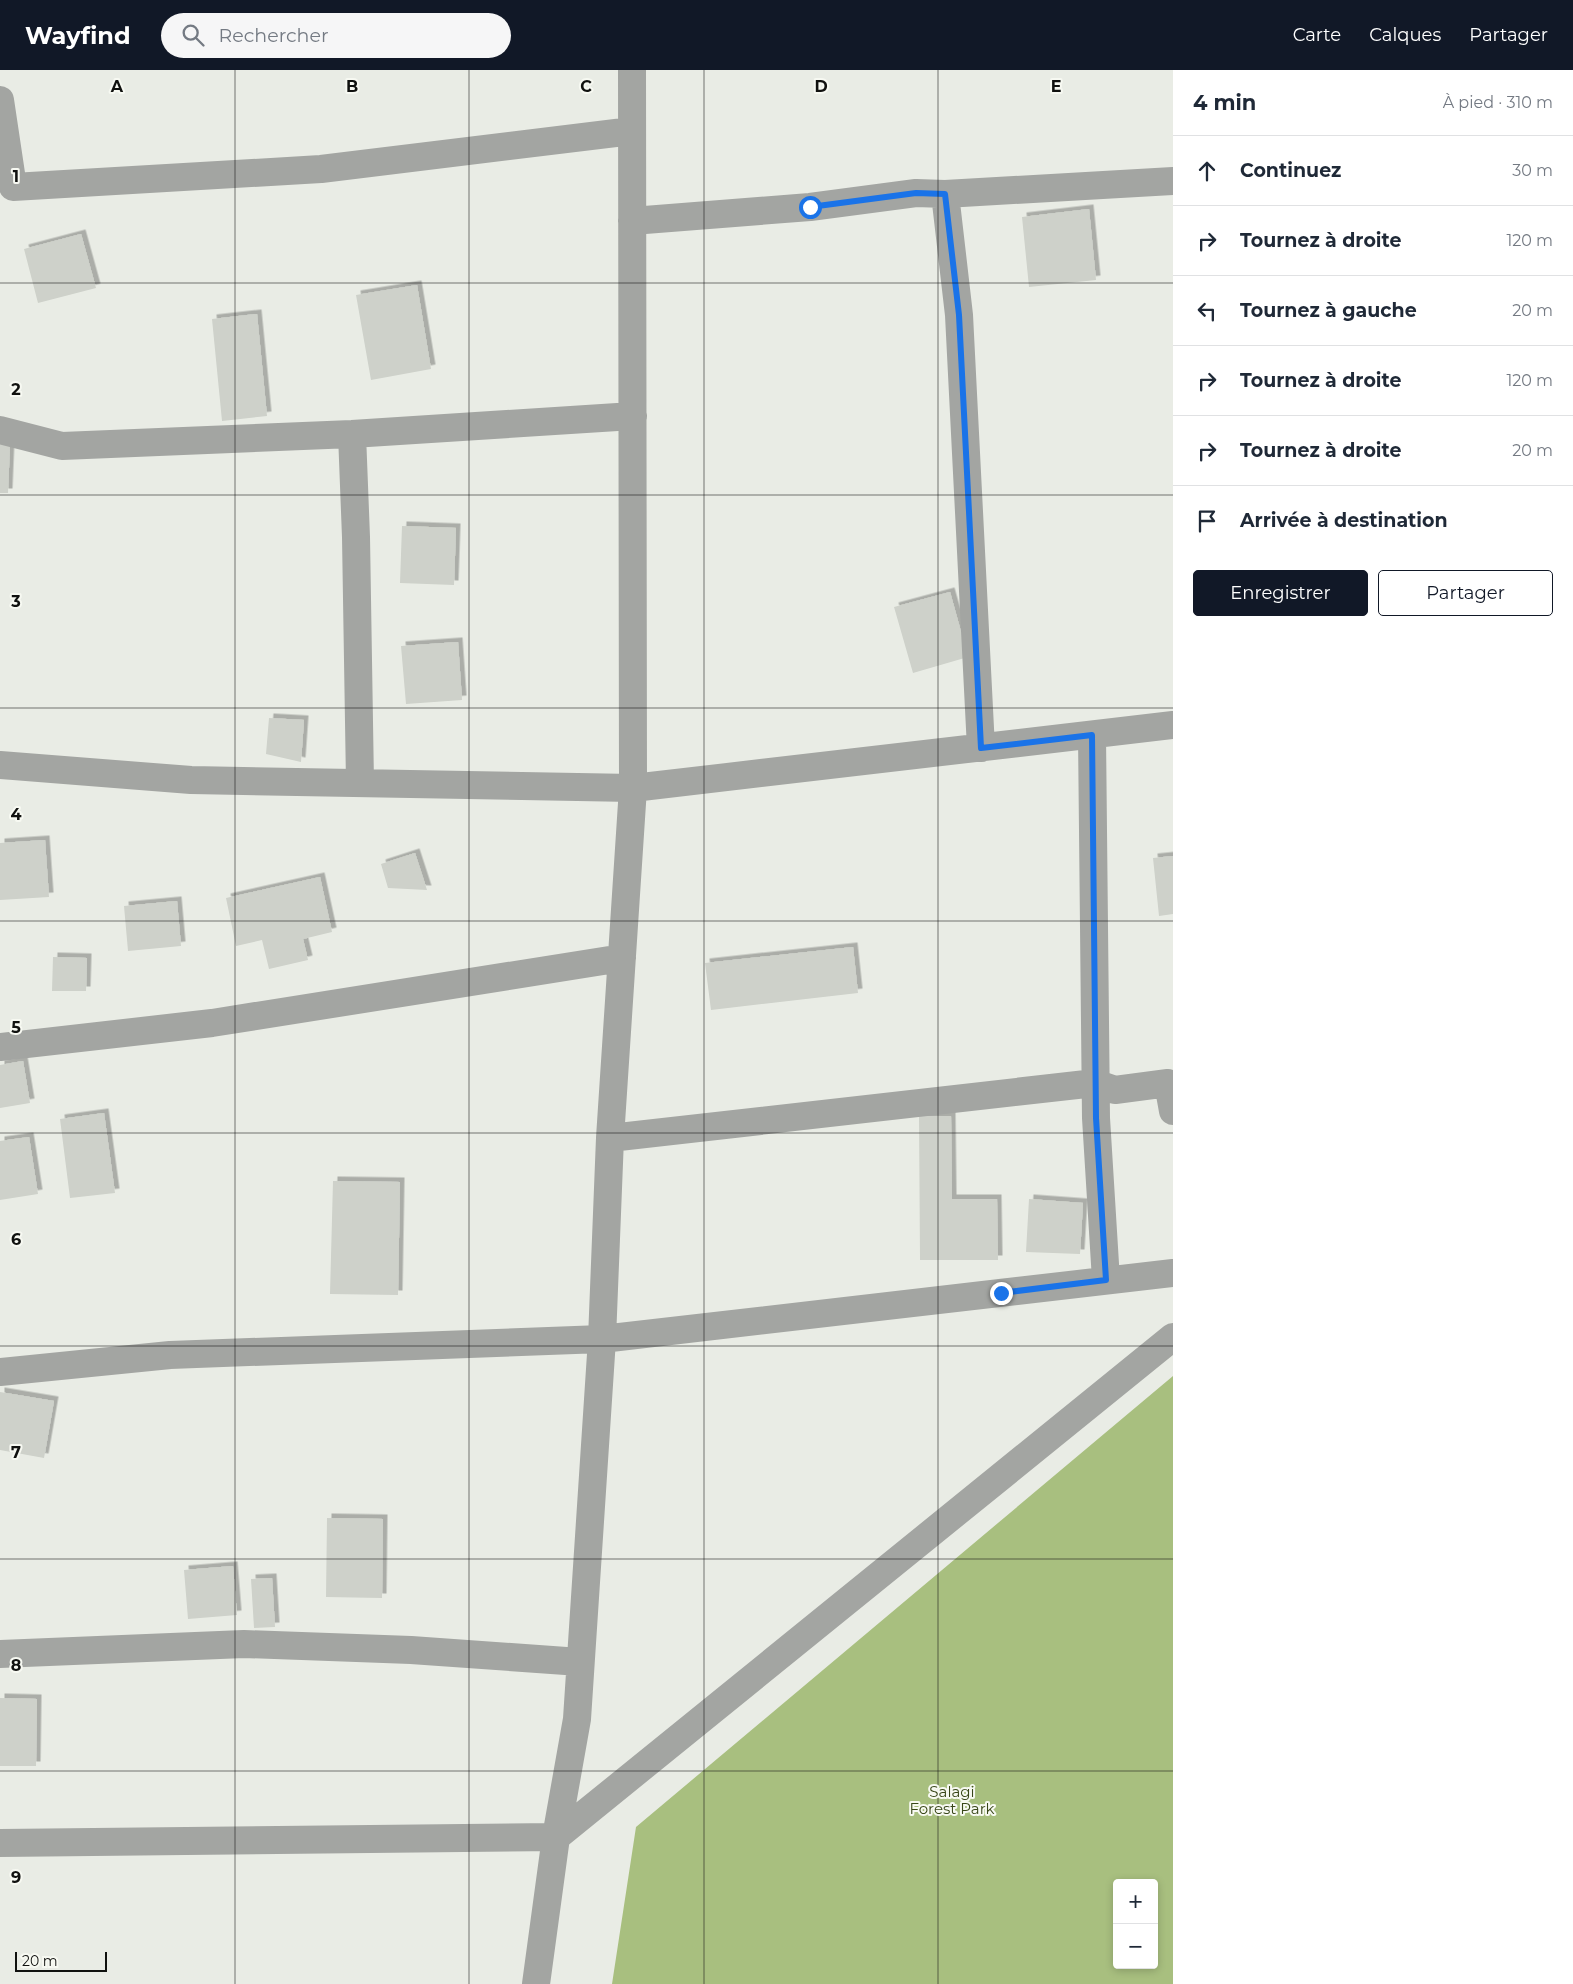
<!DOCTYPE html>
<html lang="fr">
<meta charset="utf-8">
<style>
body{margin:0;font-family:Montserrat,sans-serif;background:#f6f6f7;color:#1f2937}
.controls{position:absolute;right:15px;bottom:15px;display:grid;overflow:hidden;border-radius:5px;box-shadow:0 2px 8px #0003}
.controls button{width:45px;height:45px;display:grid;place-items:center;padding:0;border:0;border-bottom:1px solid #e0e1e3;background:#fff;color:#1f2937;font:25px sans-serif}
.scale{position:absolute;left:15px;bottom:12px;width:92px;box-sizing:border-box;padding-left:5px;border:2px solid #10110f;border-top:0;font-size:14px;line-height:18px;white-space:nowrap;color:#10110f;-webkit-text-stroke:4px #f7f9f2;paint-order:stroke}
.stop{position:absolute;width:15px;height:15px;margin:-11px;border:4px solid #1a73e8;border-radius:50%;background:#fff}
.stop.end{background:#1a73e8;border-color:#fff;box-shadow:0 1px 5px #0008}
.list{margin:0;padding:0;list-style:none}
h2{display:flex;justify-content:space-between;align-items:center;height:65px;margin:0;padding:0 20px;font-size:21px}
h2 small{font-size:16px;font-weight:400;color:#747a83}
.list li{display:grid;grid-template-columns:32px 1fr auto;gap:15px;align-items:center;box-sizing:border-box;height:70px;padding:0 20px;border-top:1px solid #e0e1e3}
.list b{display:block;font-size:19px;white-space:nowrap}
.list em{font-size:16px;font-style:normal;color:#747a83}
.actions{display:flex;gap:10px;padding:15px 20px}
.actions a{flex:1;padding:11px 0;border:1px solid #111827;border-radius:5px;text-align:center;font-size:18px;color:#111827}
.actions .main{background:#111827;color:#fff}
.icon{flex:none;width:28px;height:28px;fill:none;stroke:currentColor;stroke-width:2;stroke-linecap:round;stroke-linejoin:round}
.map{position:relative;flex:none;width:1173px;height:1914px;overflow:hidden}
header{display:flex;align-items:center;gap:30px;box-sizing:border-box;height:70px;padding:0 25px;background:#111827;color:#fff}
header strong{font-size:24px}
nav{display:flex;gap:28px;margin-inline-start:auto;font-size:18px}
.search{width:350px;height:45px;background:#f6f6f7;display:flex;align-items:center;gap:12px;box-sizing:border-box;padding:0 18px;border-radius:28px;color:#747a83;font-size:19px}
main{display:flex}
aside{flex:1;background:#fff}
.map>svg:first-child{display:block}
.forest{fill:#a8bf7f;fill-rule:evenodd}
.building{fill:#ced1ca;filter:url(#shadow)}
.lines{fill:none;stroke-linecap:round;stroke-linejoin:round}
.minor{stroke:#a3a5a2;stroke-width:28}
.route{stroke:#1a73e8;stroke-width:6}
.grid{fill:none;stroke:#10110f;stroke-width:1;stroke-opacity:0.55}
.labels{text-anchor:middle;stroke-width:4;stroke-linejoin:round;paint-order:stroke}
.park-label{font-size:15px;fill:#384618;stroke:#f7f9f2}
.grid-label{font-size:16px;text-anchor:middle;font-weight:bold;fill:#10110f;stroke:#f7f9f2;stroke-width:4;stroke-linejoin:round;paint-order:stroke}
</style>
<header>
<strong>Wayfind</strong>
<div class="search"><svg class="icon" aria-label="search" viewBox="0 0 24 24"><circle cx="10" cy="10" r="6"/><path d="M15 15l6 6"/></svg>Rechercher</div>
<nav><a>Carte</a><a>Calques</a><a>Partager</a></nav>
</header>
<main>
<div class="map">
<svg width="1173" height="1914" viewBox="0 0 1173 1914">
<defs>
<filter id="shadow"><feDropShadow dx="4.5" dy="-4.5" stdDeviation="0" flood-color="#0004"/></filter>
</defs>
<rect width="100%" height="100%" fill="#e9ece5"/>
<!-- forest -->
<path class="forest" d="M1173 1306V1914H612L636 1757ZM1117 1813H1154V1895H1117Z"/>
<!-- building -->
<path class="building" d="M1089 139 1096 210 1029 217 1022 147Z
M81 164 96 218 38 233 24 179Z
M417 215 431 299 371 310 356 225Z
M257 244 267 346 222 351 212 249Z
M0 374H10L8 423H0Z
M402 456 456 458 454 515 400 513Z
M950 522 968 587 913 603 894 537Z
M458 572 462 630 406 634 401 576Z
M269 648 304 650 301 692 266 684Z
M45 770 49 827 0 830V773Z
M415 783 427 820 388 818 381 794Z
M1173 786V844L1159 846 1153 788Z
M320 807 332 862 303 869 308 890 269 899 262 870 236 876 226 828Z
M177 831 181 876 128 881 124 836Z
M853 877 858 923 711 940 705 893Z
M53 887 87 888 86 921H52Z
M23 991 30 1033 0 1038V995Z
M104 1043 115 1123 70 1128 60 1049Z
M919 1046H951L952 1129H997L998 1190H920Z
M29 1067 38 1124 0 1130V1071Z
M333 1111 400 1112 398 1225 330 1224Z
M1029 1129 1083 1133 1080 1184 1026 1182Z
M0 1322 54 1331 44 1388 0 1380Z
M327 1448 383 1449 382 1528 326 1527Z
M233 1496 237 1545 188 1549 184 1500Z
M272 1508 275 1557 254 1558 251 1509Z
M0 1628 37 1629 36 1696H0Z"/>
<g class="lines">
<!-- minor -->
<path class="minor" d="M0 30 13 117 321 99 632 61
M945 124 959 245 981 678
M632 151 810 137 916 123 945 124 1173 111
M0 360 62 376 352 364 633 346
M352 364 356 467 360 713
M1092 665 1096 1048 1106 1210
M0 695 191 710 633 718 1173 655
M0 977 212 953 622 888
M610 1068 1095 1013 1115 1020 1168 1013 1173 1041
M0 1302 170 1285 602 1269 1173 1203
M0 1584 244 1574 411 1580 580 1592
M0 1773 556 1767 1173 1267
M536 1914 556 1767 577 1649 602 1269 610 1068 633 718 632 0"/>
</g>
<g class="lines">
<!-- route -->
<path class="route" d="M810 137 916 123 945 124 959 245 981 678 1092 665 1096 1048 1106 1210 1001 1223"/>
</g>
<!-- grid -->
<path class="grid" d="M235 0V1914M469 0V1914M704 0V1914M938 0V1914M0 213H1173M0 425H1173M0 638H1173M0 851H1173M0 1063H1173M0 1276H1173M0 1489H1173M0 1701H1173"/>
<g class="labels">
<!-- park labels -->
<g class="park-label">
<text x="952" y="1727">Salagi<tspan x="952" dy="17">Forest Park</tspan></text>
</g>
</g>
<g class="grid-label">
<text x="117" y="22">A</text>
<text x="352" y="22">B</text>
<text x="586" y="22">C</text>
<text x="821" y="22">D</text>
<text x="1056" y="22">E</text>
<text x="16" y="112">1</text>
<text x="16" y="325">2</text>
<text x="16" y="537">3</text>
<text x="16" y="750">4</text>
<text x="16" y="963">5</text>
<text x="16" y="1175">6</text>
<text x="16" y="1388">7</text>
<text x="16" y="1601">8</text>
<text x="16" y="1813">9</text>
</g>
</svg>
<div class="controls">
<button>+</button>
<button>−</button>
</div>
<div class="scale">20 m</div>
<div class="stop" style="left:810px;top:137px"></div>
<div class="stop end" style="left:1001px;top:1223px"></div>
</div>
<aside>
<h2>4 min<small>À pied · 310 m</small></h2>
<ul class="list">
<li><svg class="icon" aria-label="ahead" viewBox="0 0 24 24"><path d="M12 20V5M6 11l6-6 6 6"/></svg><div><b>Continuez</b></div><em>30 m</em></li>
<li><svg class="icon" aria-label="right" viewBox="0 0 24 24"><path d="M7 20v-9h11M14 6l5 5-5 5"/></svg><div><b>Tournez à droite</b></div><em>120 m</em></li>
<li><svg class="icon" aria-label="left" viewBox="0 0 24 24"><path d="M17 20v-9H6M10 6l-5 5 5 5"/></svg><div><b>Tournez à gauche</b></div><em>20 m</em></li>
<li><svg class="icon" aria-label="right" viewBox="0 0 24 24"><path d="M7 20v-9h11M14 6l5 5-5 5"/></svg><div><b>Tournez à droite</b></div><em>120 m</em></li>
<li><svg class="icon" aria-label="right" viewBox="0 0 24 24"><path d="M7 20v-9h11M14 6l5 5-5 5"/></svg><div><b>Tournez à droite</b></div><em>20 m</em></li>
<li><svg class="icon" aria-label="arrive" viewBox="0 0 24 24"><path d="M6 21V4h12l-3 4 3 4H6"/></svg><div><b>Arrivée à destination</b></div></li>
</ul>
<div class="actions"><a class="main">Enregistrer</a><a>Partager</a></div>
</aside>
</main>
